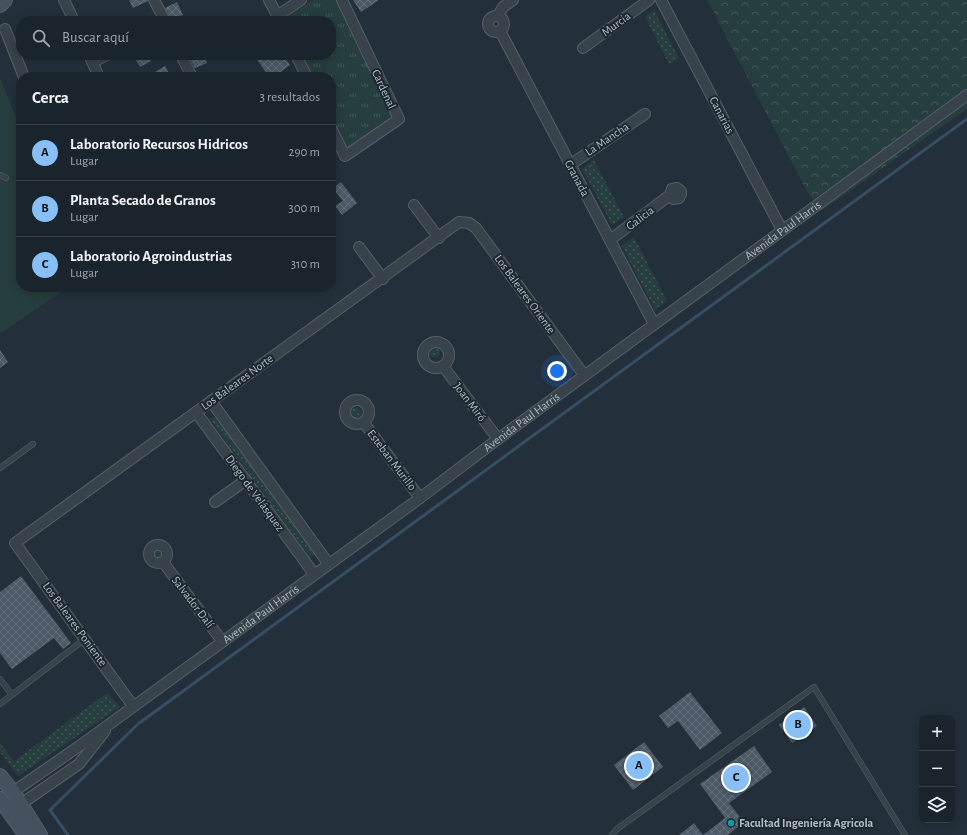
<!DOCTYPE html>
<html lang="es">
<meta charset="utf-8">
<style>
body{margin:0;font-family:"Alegreya Sans",sans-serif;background:#273038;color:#f1f3f6}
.controls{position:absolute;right:12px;bottom:12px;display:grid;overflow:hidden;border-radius:8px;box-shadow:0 2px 10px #0003}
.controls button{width:36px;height:36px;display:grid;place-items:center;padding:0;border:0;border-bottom:1px solid #384148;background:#1a242c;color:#f1f3f6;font:20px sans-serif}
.you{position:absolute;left:557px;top:371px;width:14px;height:14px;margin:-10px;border:3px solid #fff;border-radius:50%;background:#1a73e8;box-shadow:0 0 0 6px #1a73e833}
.badge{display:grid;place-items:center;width:26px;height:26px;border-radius:50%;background:#88bff6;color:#111;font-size:13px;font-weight:700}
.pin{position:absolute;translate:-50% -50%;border:2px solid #fff;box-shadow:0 1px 4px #0006}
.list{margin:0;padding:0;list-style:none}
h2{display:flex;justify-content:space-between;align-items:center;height:52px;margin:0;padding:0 16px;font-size:17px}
h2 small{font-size:13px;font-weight:400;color:#9fa4a9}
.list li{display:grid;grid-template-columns:26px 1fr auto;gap:12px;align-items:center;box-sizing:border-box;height:56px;padding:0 16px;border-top:1px solid #384148}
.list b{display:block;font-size:15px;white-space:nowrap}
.list p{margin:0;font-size:13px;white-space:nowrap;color:#9fa4a9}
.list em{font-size:13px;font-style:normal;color:#9fa4a9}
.icon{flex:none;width:22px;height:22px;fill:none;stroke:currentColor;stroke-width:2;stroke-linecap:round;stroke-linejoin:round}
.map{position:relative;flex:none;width:967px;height:835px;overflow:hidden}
.search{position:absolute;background:#1a242c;box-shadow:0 2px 10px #0003;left:16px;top:16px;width:320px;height:44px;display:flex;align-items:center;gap:10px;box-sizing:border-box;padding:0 14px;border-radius:16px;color:#9fa4a9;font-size:15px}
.panel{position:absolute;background:#1a242c;box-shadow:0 2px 10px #0003;left:16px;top:72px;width:320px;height:220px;border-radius:16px}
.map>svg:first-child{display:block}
.grass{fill:url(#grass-dots)}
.forest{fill:url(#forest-crowns)}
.park{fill:url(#park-tufts)}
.pitch{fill:#263e3d}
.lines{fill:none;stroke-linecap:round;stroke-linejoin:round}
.stream{stroke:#364e62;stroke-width:3}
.building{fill:url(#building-cross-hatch)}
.lane-casing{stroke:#555f69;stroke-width:6}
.street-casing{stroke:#555f69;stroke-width:12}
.secondary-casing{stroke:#555f69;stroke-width:16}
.lane{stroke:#37424b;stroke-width:5}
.street{stroke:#37424b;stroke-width:10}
.secondary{stroke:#45515e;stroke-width:14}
.culture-dot{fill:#0f9aa8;stroke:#1c2730;stroke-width:1.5}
.labels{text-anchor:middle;stroke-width:4;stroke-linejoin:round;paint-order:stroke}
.street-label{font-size:12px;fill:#b2bcc7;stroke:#1c2730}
.poi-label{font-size:12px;font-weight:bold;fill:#b2bcc7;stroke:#1c2730;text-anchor:start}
</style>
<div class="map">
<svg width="967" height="835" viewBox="0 0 967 835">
<defs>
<pattern id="grass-dots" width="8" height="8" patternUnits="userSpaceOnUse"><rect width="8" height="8" fill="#263e3d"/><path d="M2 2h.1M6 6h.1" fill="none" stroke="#435858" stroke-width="1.8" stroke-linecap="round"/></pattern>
<pattern id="forest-crowns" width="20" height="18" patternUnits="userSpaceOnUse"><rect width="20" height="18" fill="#263e3d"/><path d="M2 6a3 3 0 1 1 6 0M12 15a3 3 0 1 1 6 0" fill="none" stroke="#435858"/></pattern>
<pattern id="park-tufts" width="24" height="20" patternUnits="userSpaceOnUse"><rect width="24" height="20" fill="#263e3d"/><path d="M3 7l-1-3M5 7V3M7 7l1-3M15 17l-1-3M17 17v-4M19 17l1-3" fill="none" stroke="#435858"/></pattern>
<pattern id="building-cross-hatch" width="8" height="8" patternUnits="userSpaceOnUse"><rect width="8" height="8" fill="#4c5a67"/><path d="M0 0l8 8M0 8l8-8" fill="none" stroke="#63707b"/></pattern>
</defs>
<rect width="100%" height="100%" fill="#23303b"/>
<!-- grass -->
<path class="grass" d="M654 10 679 58 669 64 645 17Z
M594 160 624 217 612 225 582 169Z
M634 237 667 301 655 310 622 246Z
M430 353a5 5 0 1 1 10 0a5 5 0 1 1-10 0Z
M350.5 413a5.5 5.5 0 1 1 11 0a5.5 5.5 0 1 1-11 0Z
M215 416 314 554 310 558 210 419Z
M152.5 553a5.5 5.5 0 1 1 11 0a5.5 5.5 0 1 1-11 0Z
M107 693 120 707 18 776 0 752V743L14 761Z"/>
<!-- forest -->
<path class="forest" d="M707 0H967V109L821 211 808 193Z"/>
<!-- park -->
<path class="park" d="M313 0H336L392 117 347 149 331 115V77H312L302 55H331V21H285L284 19Z"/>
<!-- pitch -->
<path class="pitch" d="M0 78 21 129V287H68L1 333 0 332Z"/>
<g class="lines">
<!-- stream -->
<path class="stream" d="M68 835 50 810 138 724 967 119"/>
</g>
<!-- building -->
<path class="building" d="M129 0H148V1L133 8Z
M353 0H379L361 12Z
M177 2 183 15 171 20 165 8Z
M133 55H148L151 61 140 67Z
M188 55H204L207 63 195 68Z
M261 55H283L290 65 274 77H269L256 58Z
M165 66 171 77H146Z
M341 182 357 203 342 215 335 206 343 201 333 188Z
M0 350 8 362 0 368Z
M21 576 71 643 63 649 54 638 12 669 0 653V592Z
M690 692 722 733 700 750 678 721 668 728 659 716Z
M804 707 817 726 792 743 779 725Z
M644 742 663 767 633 790 614 765Z
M754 746 772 772 729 803 744 822 728 835H679L694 823 703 835 725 818 700 784Z"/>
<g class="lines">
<!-- lane casing -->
<g class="lane-casing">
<path id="lane" d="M0 175 6 178
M0 468 33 444
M0 679 12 695
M0 704 85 639
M612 835 617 829 814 687 905 835"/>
</g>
<!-- street casing -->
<g class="street-casing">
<g id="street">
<path d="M64 0 74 21"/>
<path d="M154 0 165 21"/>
<path d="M269 0 280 21"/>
<path d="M661 0 782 230"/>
<path d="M277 16 301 0"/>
<path d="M498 16 503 7 513 0"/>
<circle cx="496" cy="24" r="8"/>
<path d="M5 29 24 77"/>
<path d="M500 31 654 324"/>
<path d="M583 48 649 0"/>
<path d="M89 55 99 77"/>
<path d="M181 55 191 75 187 77"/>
<path d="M296 55 307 77"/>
<path d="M93 62 107 55"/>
<path d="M331 128 345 156 399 119 342 0"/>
<path d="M570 165 645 114"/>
<path d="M414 205 439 238"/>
<path d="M610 240 670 195 672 189 677 188 681 191V194L679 198 673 199 670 195"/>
<path d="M359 247 383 279"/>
<circle cx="436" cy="355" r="13"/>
<path d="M443 366 498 439"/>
<circle cx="357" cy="412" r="12"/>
<path d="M211 401 328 563"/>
<path d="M196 412 314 574"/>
<path d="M364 423 420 498"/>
<path d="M215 502 246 480"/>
<circle cx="158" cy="554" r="9"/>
<path d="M163 562 222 641"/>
<path d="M133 706 15 543 459 222 469 223 476 228 584 375"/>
<path id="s1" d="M13 792 78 747 420 498 498 439 967 95"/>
<path d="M21 804 79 764 105 731"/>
</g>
</g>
<!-- secondary casing -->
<g class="secondary-casing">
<path id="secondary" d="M0 5 5 0
M0 776 13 792 40 835
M0 799 26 835"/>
</g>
<!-- lane -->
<use href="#lane" class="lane"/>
<!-- street -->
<use href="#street" class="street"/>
<!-- secondary -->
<use href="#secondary" class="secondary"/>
</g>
<!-- markers -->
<circle class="culture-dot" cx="731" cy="823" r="4"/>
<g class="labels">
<!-- street labels -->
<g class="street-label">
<text transform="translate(616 24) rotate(-36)" y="4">Murcia</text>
<text transform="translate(384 89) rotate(65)" y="4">Cardenal</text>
<text transform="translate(722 115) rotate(62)" y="4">Canarias</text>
<text transform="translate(607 139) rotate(-34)" y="4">La Mancha</text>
<text transform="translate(577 178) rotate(62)" y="4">Granada</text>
<text transform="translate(640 218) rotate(-37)" y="4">Galicia</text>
<text dy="4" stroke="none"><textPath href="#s1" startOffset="953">Avenida Paul Harris</textPath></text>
<text transform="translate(525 294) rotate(54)" y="4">Los Baleares Oriente</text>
<text transform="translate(237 382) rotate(-36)" y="4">Los Baleares Norte</text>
<text transform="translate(470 402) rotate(53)" y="4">Joan Miró</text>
<text dy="4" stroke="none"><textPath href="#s1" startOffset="629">Avenida Paul Harris</textPath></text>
<text transform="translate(392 460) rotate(53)" y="4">Esteban Murillo</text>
<text transform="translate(255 493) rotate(54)" y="4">Diego de Velásquez</text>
<text transform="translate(193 602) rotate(53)" y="4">Salvador Dalí</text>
<text dy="4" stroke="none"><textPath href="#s1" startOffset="305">Avenida Paul Harris</textPath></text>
<text transform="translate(75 624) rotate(54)" y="4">Los Baleares Poniente</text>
</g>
<!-- poi labels -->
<g class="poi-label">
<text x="739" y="827">Facultad Ingeniería Agricola</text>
</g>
</g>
</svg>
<div class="controls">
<button>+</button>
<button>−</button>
<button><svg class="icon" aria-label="layers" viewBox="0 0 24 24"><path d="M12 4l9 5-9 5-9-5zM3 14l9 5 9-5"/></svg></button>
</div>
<div class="you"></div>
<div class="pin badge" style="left:639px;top:766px">A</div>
<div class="pin badge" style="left:798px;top:725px">B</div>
<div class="pin badge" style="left:736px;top:778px">C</div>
<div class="search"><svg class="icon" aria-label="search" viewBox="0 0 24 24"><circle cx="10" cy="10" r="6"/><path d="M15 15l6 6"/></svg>Buscar aquí</div>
<section class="panel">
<h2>Cerca<small>3 resultados</small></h2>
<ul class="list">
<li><span class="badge">A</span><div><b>Laboratorio Recursos Hidricos</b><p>Lugar</p></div><em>290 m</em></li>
<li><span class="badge">B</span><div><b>Planta Secado de Granos</b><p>Lugar</p></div><em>300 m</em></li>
<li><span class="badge">C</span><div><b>Laboratorio Agroindustrias</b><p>Lugar</p></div><em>310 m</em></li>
</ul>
</section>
</div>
